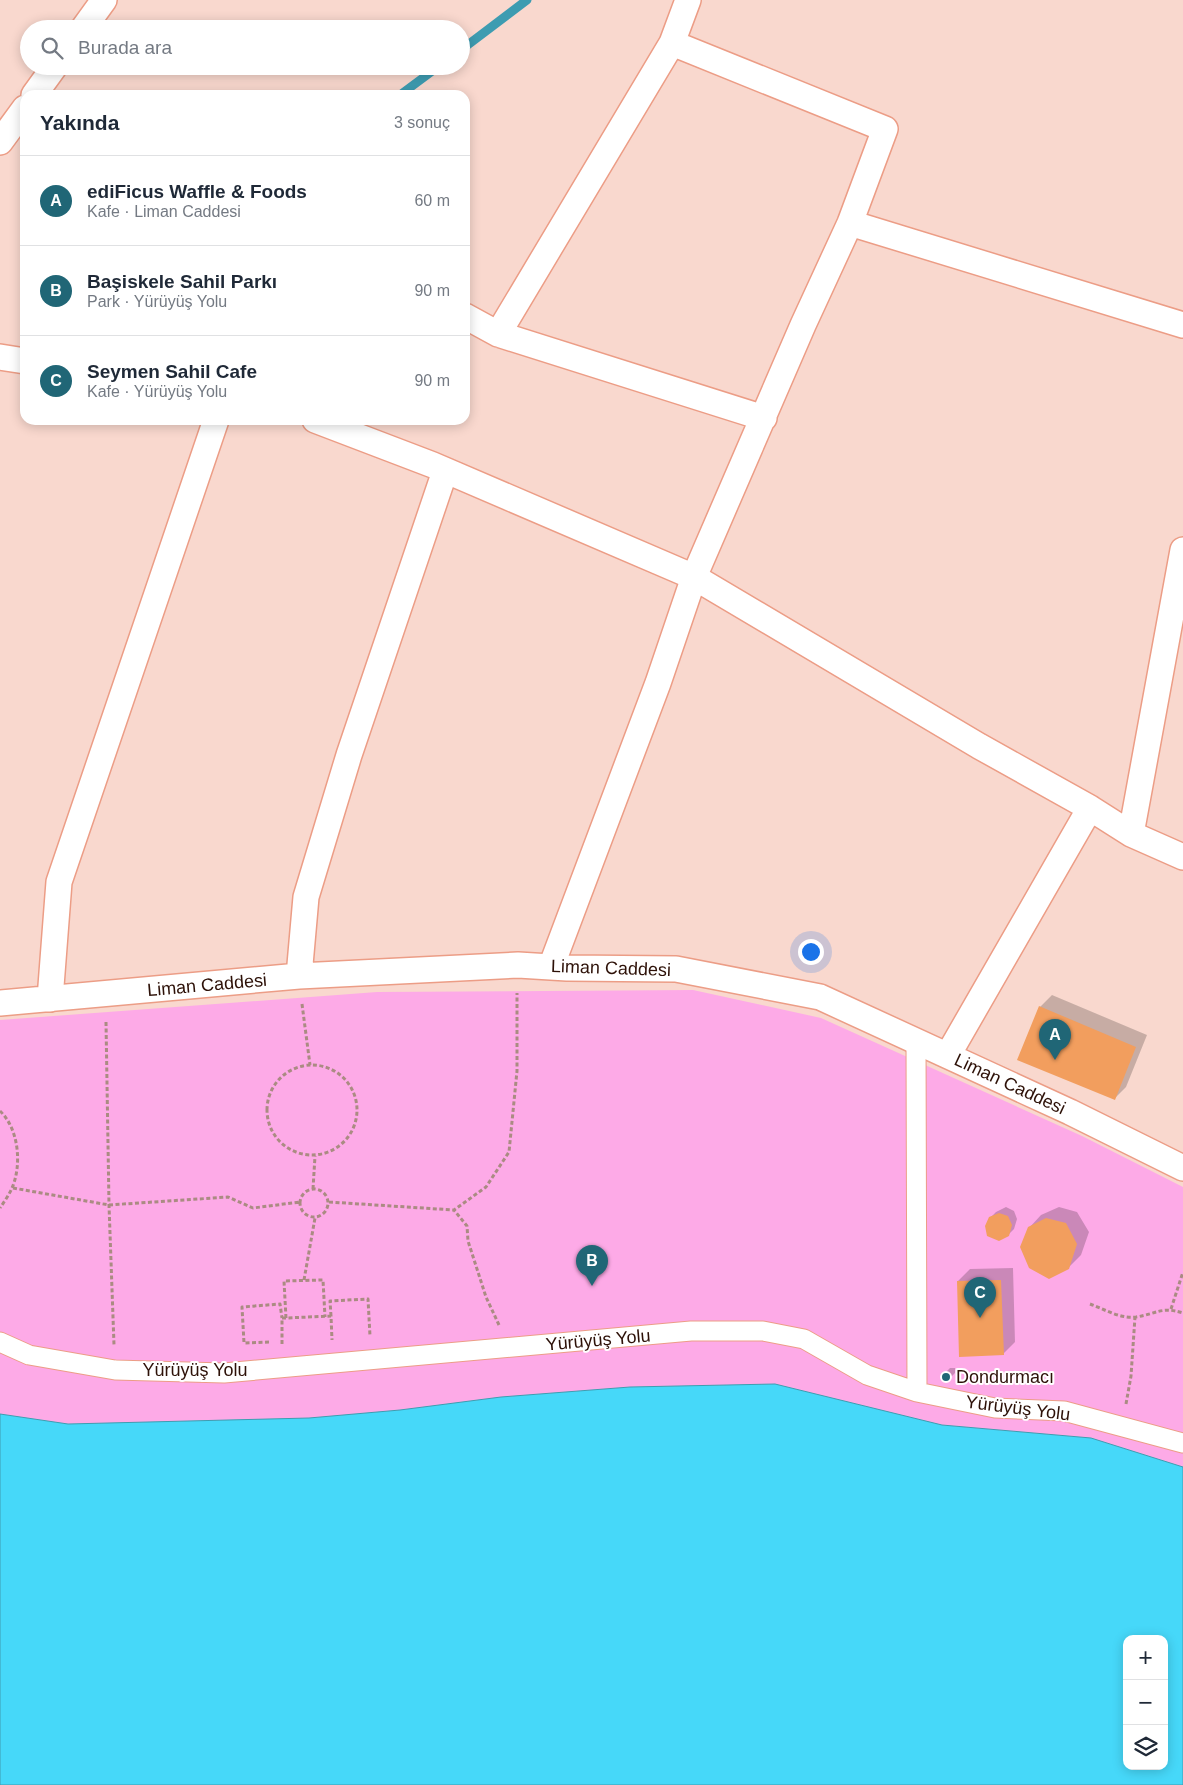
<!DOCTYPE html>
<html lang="tr">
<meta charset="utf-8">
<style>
body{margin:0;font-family:Arial,sans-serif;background:#f2f2f3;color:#1f2937}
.controls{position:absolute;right:15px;bottom:15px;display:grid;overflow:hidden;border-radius:10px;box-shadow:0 2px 12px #0003}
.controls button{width:45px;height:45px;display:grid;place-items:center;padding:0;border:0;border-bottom:1px solid #e0e1e3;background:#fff;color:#1f2937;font:25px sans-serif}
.you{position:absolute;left:810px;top:951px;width:18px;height:18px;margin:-12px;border:4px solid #fff;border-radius:50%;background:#1a73e8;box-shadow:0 0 0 8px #1a73e833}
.badge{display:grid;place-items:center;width:32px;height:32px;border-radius:50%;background:#206676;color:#fff;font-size:16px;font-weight:700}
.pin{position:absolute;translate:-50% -41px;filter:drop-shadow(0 1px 2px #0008)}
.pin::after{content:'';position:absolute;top:26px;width:18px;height:15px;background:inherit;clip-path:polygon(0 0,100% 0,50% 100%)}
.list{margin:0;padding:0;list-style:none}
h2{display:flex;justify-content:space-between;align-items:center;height:65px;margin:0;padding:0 20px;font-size:21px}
h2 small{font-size:16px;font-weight:400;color:#747a83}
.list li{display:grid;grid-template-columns:32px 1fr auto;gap:15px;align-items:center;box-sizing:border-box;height:90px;padding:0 20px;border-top:1px solid #e0e1e3}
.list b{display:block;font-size:19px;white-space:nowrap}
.list p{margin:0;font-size:16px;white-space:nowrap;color:#747a83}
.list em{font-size:16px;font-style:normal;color:#747a83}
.icon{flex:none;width:28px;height:28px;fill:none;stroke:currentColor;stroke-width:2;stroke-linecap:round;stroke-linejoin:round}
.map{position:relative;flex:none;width:1183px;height:1785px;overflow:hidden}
.search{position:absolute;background:#fff;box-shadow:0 2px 12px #0003;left:20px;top:20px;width:450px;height:55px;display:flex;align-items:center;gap:12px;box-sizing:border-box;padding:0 18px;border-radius:28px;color:#747a83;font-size:19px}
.panel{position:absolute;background:#fff;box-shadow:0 2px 12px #0003;left:20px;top:90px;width:450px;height:335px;border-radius:15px}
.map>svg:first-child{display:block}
.green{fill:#fdaae7}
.water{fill:#46d8f9;stroke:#3e9cb1;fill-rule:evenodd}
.shadow{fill:#0003}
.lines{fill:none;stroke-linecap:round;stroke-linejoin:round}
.stream{stroke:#3e9cb1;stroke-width:9}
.building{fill:#f29e5e}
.pedestrian-casing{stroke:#ec9d86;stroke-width:21}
.minor-casing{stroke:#ec9d86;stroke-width:28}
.path{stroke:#aa8b82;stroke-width:3;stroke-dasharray:4 2.5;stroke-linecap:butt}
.pedestrian{stroke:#fff;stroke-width:19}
.minor{stroke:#fff;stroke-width:25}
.poi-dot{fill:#206676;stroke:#fff;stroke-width:2}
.labels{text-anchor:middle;stroke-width:4;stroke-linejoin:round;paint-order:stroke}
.street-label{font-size:18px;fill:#2d1108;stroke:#fff}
.poi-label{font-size:18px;fill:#2d1108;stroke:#fff;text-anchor:start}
</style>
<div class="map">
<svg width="1183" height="1785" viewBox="0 0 1183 1785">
<rect width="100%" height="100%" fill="#f9d8ce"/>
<!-- green -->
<path class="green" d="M693 990 821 1018 1082 1136 1183 1187V1467L1091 1438 942 1425 775 1384 630 1387 501 1397 400 1410 309 1418 68 1424 0 1414V1020L377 992Z"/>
<!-- water -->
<path class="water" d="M775 1384 942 1425 1091 1438 1183 1467V1785H0V1414L68 1424 309 1418 400 1410 501 1397 630 1387ZM1127 1639H1164V1766H1127Z"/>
<!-- shadow -->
<path class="shadow" d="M1052 995 1147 1035 1126 1087 1114 1099 1040 1007Z
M1006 1207 1014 1211 1017 1219 1014 1229 1008 1235 990 1218 996 1212Z
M1059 1207 1077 1212 1089 1232 1081 1255 1068 1268 1029 1228 1041 1215Z
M1013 1268 1015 1342 1003 1354 958 1281 970 1269Z
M950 1368H955V1373L949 1379 944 1374Z"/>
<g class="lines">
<!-- stream -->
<path class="stream" d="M461 50 527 0
M400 95 439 66"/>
</g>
<!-- building -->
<path class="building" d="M1039 1006 1136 1047 1115 1100 1017 1060Z
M999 1213 1008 1216 1012 1225 1009 1236 999 1241 987 1236 985 1226 989 1217Z
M1046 1218 1066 1223 1077 1244 1069 1269 1049 1279 1029 1268 1020 1247 1028 1227Z
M1001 1280 1004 1355 959 1357 957 1281Z
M943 1373 950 1374V1380L942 1379Z"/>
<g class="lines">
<!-- pedestrian casing -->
<g class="pedestrian-casing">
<path id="pedestrian" d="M916 1041 917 1392
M0 1342 29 1355 115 1370 224 1373 691 1331H763L804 1339 867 1375 917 1392 995 1408 1064 1411 1183 1443"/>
</g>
<!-- minor casing -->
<g class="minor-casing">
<path id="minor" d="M688 0 672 43 498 334 764 418
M83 29 104 0
M34 95 55 66
M0 142 25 108
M850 223 1183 325
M465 316 498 334
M0 357 25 361
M315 420 433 465 694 577 979 746 1090 808 1131 834 1183 857
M1131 834 1183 550
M551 967 658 683 694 577 803 325 850 223 885 129 672 43
M299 976 306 897 349 755 445 471
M50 999 59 882 216 420
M0 1003 299 976 518 965 567 968 676 969 820 997 1070 1112 1183 1168
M948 1055 1090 808"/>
</g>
<!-- path -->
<path class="path" d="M302 1004 310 1065
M106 1022 109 1205 114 1345
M267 1110a45 45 0 1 1 90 0a45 45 0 1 1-90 0Z
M0 1111C19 1129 22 1165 12 1188 9 1195 4 1202 0 1208
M13 1188 109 1205 228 1197 253 1208 300 1202
M300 1203a14 14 0 1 1 28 0a14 14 0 1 1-28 0Z
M313 1189 315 1156
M329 1202 454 1210
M304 1280 315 1218
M1090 1304C1104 1309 1120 1319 1136 1317 1156 1314 1162 1306 1183 1313
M1171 1309 1183 1272
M331 1316 330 1301 368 1299 370 1336
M286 1318 284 1281 323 1280 325 1317
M499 1325 486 1297 468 1241 467 1226 454 1210 486 1187 509 1152 517 1071V993
M269 1342 244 1343 242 1307 280 1304 282 1318
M282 1344V1318H286L331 1316 332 1340
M1126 1404 1131 1376 1135 1317"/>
<!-- pedestrian -->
<use href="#pedestrian" class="pedestrian"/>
<!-- minor -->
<use href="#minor" class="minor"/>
</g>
<!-- markers -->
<circle class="poi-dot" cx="946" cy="1377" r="5"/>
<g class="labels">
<!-- street labels -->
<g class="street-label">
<text transform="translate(611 968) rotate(2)" y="6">Liman Caddesi</text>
<text transform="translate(207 985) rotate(-5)" y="6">Liman Caddesi</text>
<text transform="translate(1010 1084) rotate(25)" y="6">Liman Caddesi</text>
<text transform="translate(598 1340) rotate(-5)" y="6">Yürüyüş Yolu</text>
<text x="195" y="1376">Yürüyüş Yolu</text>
<text transform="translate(1018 1408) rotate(7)" y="6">Yürüyüş Yolu</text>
</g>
<!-- poi labels -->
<g class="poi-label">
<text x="956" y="1383">Dondurmacı</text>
</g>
</g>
</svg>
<div class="controls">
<button>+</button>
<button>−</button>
<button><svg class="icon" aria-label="layers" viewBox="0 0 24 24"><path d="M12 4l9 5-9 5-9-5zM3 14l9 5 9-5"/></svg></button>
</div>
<div class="you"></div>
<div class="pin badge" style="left:1055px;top:1060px">A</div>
<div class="pin badge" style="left:592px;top:1286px">B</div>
<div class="pin badge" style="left:980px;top:1318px">C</div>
<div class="search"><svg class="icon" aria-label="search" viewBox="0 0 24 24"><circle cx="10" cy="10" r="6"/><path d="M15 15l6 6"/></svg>Burada ara</div>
<section class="panel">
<h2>Yakında<small>3 sonuç</small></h2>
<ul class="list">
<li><span class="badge">A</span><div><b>ediFicus Waffle &amp; Foods</b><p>Kafe · Liman Caddesi</p></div><em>60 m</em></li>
<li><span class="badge">B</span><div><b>Başiskele Sahil Parkı</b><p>Park · Yürüyüş Yolu</p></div><em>90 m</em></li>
<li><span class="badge">C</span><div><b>Seymen Sahil Cafe</b><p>Kafe · Yürüyüş Yolu</p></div><em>90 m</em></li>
</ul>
</section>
</div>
